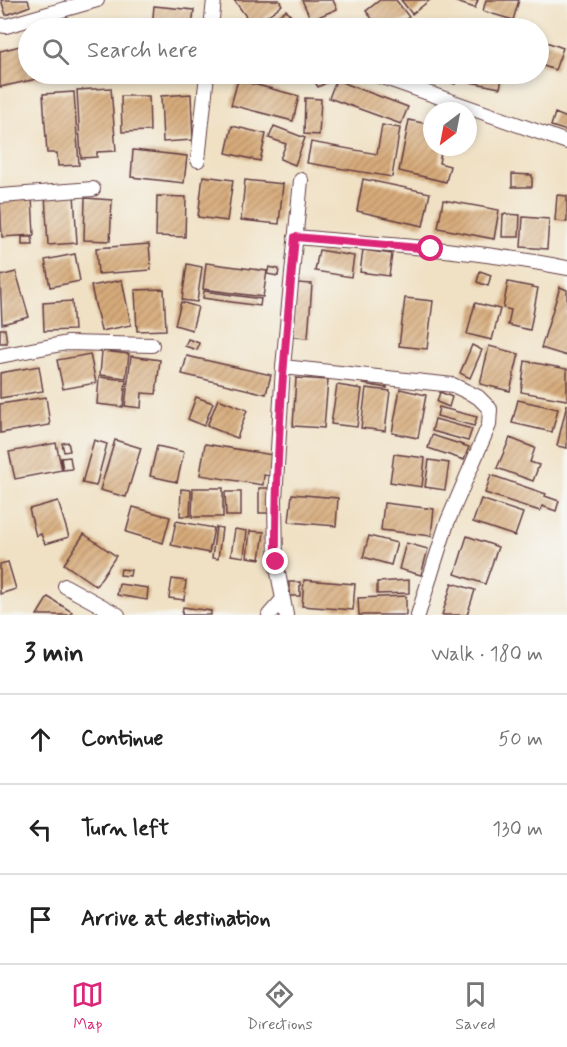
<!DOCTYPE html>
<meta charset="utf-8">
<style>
body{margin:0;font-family:Mynerve,sans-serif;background:#f6f6f6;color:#222}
.compass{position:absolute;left:423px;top:102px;width:54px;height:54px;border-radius:50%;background:#fff;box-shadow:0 3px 9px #0003;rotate:212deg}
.stop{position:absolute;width:18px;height:18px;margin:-14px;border:4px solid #db2777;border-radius:50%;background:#fff}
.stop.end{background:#db2777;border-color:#fff;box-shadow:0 2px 6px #0008}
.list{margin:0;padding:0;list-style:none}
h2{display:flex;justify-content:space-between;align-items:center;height:78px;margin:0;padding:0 24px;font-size:26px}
h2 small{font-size:20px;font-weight:400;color:#767676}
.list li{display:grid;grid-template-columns:39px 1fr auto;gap:18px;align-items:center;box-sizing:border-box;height:90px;padding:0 24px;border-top:2px solid #e0e0e0}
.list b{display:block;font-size:22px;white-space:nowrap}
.list em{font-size:20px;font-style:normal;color:#767676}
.icon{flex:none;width:33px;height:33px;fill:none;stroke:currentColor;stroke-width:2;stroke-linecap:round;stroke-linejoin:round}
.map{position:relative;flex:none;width:567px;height:615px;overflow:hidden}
.search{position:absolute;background:#fff;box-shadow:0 3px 9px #0003;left:18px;right:18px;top:18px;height:66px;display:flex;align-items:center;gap:15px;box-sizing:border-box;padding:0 21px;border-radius:33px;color:#767676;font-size:22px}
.sheet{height:348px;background:#fff}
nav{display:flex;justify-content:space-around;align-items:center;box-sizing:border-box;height:84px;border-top:2px solid #e0e0e0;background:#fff;font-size:16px;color:#767676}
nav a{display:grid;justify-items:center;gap:3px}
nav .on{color:#db2777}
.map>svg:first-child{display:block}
.building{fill:url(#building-hatch)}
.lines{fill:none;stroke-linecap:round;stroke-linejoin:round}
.street-casing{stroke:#633c42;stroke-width:16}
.street{stroke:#fff;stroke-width:14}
.route{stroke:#db2777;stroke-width:8}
</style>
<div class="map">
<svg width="567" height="615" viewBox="0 0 567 615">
<defs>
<pattern id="building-hatch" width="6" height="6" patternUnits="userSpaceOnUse" patternTransform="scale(1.5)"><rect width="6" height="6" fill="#d7ac7b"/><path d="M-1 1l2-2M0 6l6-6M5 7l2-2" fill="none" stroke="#b08b65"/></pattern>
</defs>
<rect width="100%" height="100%" fill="#f6f6f2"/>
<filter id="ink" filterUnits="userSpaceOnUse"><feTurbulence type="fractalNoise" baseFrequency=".0167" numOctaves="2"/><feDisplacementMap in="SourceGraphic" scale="12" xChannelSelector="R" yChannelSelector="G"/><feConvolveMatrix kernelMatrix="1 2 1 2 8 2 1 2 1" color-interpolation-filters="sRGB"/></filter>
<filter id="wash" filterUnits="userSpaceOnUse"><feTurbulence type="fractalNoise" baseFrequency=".008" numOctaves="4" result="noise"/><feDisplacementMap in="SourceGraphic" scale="24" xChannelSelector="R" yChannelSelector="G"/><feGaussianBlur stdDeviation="1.35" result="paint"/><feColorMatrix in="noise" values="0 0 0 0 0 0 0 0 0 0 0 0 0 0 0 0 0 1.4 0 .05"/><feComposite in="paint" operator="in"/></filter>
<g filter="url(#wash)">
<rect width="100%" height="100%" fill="#f0e1c5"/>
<g id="blocks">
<!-- building -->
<path class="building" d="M1 0H28L30 6 6 15Z
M234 0H279L282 5 253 26Z
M302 0H333L337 9 311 20Z
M380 0H396L409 17 393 28H379L366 11Z
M401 0H430L412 14Z
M450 0H478L475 8Z
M486 0H519L513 20 483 11Z
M154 6 194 10 192 28H152Z
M286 10 301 28H262Z
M347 19 356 28H337Z
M538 39 563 48 555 70 538 64Z
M28 44V74H45L46 77 0 87V51Z
M58 74H78L60 79Z
M310 74H331L334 79 318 87Z
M426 74H459L455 84Z
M466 74H503L500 88 465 81Z
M238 80 299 96 293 121 231 105Z
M336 80 408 107 401 124 329 98Z
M111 88 116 151 97 152V157L81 158 77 90Z
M74 92 79 165 58 166 57 153H47L43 94Z
M191 94 193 140 163 142 161 96Z
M121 96H149L150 131 122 132Z
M305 98 321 99 319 135 304 134Z
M555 113 567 118V131L551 126Z
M409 120 432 125V147H442L439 163 450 166 446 182 399 171Z
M382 125 400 128 392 177 307 163 311 142 377 154Z
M232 126 266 134 260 161 226 153Z
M274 126 305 138 295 165 280 159 286 144 269 138Z
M133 150 187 156 184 183 131 177Z
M512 174 532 175V187H512Z
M203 176 233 180 227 221 198 217Z
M363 179 430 193 423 226 357 211Z
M245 180 283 184 279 224 241 220Z
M74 194 77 243 48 245 45 195Z
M557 195 567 196V222L555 221Z
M157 196 186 197 185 237 156 236Z
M32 197 34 235 2 237 0 198Z
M85 198 112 200 110 241 84 240Z
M443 200 499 210 494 239 438 228Z
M503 214 520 215 519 237H502Z
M523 217 549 219 547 249 521 247Z
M22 237H32L33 245H22Z
M149 244 151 270 98 274 96 248Z
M319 250 354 256 351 277 315 271Z
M363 250 392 254 389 276 360 272Z
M75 254 80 281 50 287 45 260Z
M206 263 267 271 263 297 203 289Z
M187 264 202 267 197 302 182 300Z
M269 267 279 269 278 276 267 274Z
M480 271 491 275 488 286 477 282Z
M16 272 29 317 2 324 0 276Z
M122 280 131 325 101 331 91 286Z
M508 282 538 288 530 330 508 325 511 310 503 308Z
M297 283 312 284 308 338 293 337Z
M560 287 567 290V356L541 348Z
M164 289 166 330 137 331 135 290Z
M204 291 261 299 260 306 203 298Z
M405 298 433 301 427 349 399 346Z
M72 301 74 330 44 331 43 303Z
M181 302 198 307 192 330 175 325Z
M475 303 500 309 492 340 467 334Z
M0 329H5L7 343H0Z
M188 339 199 343 197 350 185 346Z
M472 345 482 350 470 378 460 373Z
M489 346 519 354 510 391 480 384Z
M102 351 129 354 126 378 100 375Z
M90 354 96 383 63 389 57 360Z
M131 356 160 360 156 394 142 393 141 408 125 406Z
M187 356 271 375 266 394 182 374Z
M525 361 567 369V400L521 392Z
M39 366 43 391 0 398V373Z
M99 377 126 380 123 407 97 404Z
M296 378 328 380 324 428 293 426Z
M364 378 387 382V388L363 384Z
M337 385 362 389 357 427 331 424Z
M366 388 390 391 385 431 361 428Z
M400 389 426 395 418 438 392 433Z
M440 392 452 397 449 407 437 402Z
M46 397 50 425 0 433V404Z
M196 397 213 403 204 426 188 419Z
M218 399 247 410 237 438 207 426Z
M518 400 558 409 552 432 512 423Z
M567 404V448L557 446Z
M439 407 477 417 474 426 437 416Z
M435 419 472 429 468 441 432 431Z
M432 435 469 447 464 460 428 448Z
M510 438 535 448 530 462 539 465 533 481 497 468Z
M94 440 107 444 96 486 82 483Z
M115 440 141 448 126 497 100 490Z
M68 442 70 451 64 452 62 443Z
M56 443 62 470 15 479 9 452Z
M205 444 273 455 270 476 264 475 263 485 200 475Z
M157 446 184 452 177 482 150 476Z
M394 454 425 458 422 487 390 482Z
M70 457 72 469 63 470 61 458Z
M429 460 449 463 445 490 425 487Z
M491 475 546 494 545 496 559 501 556 511 542 506 540 511 485 493Z
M193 488H223V517H192Z
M259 488H272V513H259Z
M181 489 191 490 190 516H180Z
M225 492H241V516H226Z
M292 494 338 498 336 526 289 522Z
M481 499 523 513 515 536 473 522Z
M58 501 69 537 45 544 41 534 36 536 29 509Z
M384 503 434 509 431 536 381 530Z
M133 507 170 517 163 543 126 532Z
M176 521 214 528 209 553 171 545Z
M216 527 222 528 218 559 212 558Z
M235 529 247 531 244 557 231 555Z
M250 531 264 532 260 559 247 557Z
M84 534 116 556 96 586 64 564Z
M369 536 397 543 391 565 363 557Z
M467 536 498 547 485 584 455 574Z
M406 543 428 549 421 575 399 569Z
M8 562 16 589 0 594V564Z
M121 569 131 570 130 576 120 575Z
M172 579 186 581 184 600 169 598Z
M304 580 355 584 353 610 302 606Z
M409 580V593L377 594V582Z
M289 582H300V596H289Z
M452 583 475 590 467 615H442Z
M119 584 148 588 147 600 117 595Z
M406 596V615H359L358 598Z
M48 597 72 612 70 615H37Z
M183 607 211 611V615H182Z"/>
</g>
</g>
<g filter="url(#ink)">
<use href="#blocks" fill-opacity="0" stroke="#633c42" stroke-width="1.5"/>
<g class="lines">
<!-- street casing -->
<g class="street-casing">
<path id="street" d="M0 25 6 26 97 0
M211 28 214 0
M374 74 567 142
M198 160 207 74
M0 196 93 189
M295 237C386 245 478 250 567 268
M0 356 67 343 152 345
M283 367 453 385 478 397 490 409 489 425 447 523 418 615
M65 586 118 615
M269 615 283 599
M286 615 276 562 275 499 283 367 301 180"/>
</g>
<!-- street -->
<use href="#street" class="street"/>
</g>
</g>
<g class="lines" filter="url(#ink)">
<!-- route -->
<path class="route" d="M276 562C275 453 285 345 295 237L431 249"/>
</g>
</svg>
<svg class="compass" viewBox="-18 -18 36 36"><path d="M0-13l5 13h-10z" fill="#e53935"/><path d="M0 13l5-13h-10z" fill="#767676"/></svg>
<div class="stop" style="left:431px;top:249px"></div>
<div class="stop end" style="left:276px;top:562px"></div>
<div class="search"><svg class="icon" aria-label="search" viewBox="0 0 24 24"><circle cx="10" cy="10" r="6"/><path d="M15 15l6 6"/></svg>Search here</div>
</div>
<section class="sheet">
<h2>3 min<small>Walk · 180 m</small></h2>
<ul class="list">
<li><svg class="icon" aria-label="ahead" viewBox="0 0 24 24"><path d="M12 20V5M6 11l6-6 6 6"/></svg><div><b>Continue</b></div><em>50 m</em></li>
<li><svg class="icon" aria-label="left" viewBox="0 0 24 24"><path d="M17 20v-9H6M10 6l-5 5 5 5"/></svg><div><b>Turn left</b></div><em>130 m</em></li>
<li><svg class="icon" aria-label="arrive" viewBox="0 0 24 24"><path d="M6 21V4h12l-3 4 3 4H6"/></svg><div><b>Arrive at destination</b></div></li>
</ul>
</section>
<nav>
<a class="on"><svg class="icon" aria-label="map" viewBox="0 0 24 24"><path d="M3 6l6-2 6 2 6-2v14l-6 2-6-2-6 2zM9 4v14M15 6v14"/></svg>Map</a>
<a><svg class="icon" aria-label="directions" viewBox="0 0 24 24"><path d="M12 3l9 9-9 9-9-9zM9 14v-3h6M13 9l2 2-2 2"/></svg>Directions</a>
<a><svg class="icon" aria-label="saved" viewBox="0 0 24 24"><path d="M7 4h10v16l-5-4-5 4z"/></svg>Saved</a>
</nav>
